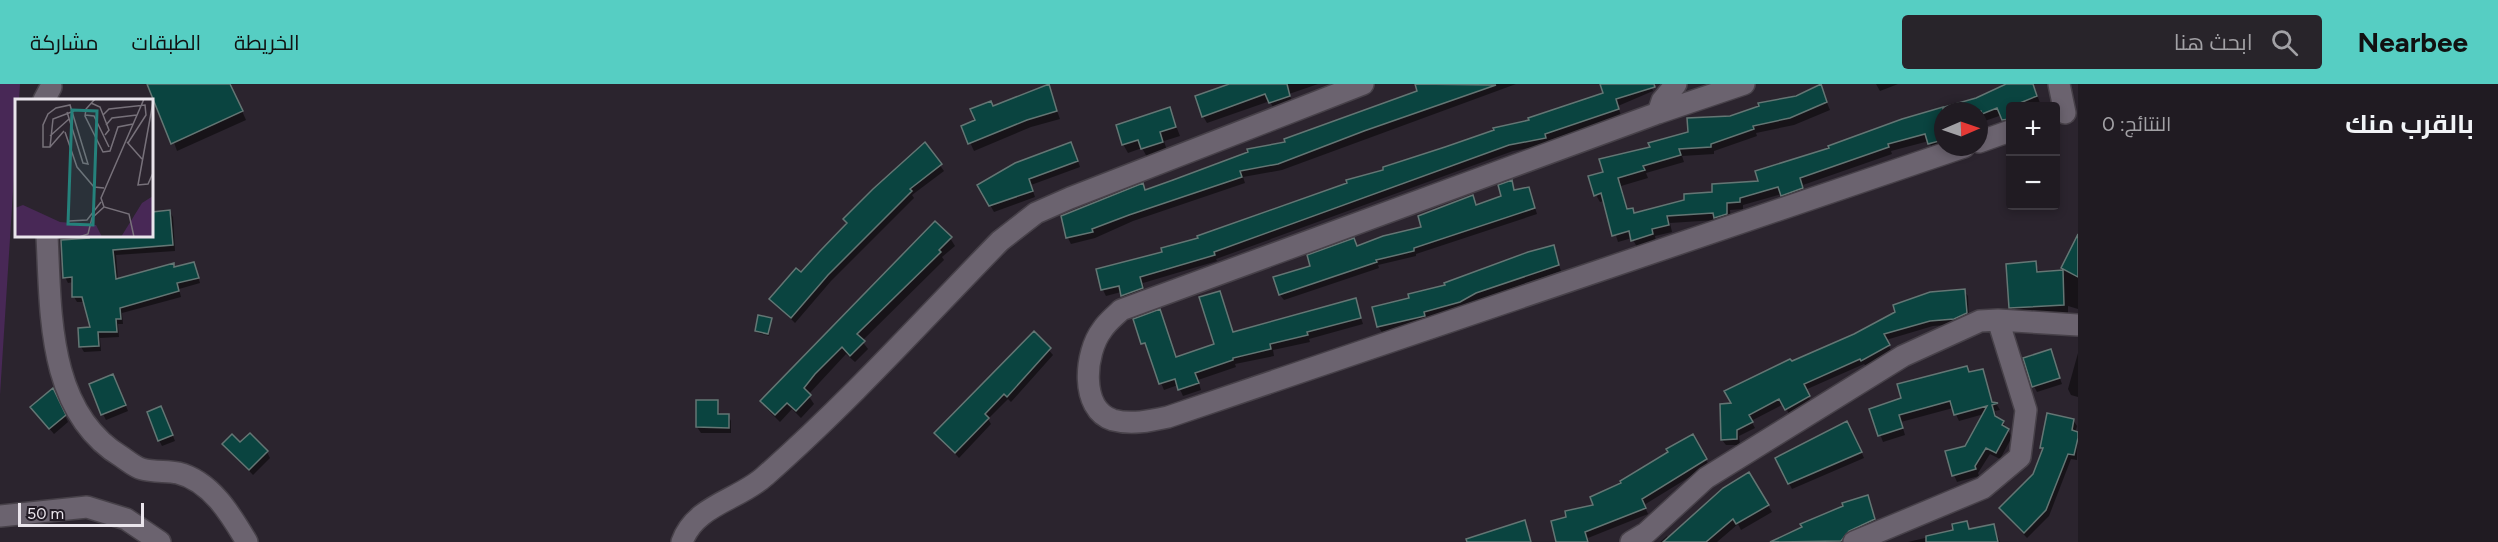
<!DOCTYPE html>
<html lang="ar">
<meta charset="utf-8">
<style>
body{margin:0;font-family:Figtree,Cairo,sans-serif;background:#28242a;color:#f1f3f6;direction:rtl}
.controls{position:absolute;right:18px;top:18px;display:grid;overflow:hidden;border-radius:6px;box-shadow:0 3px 9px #0003}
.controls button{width:54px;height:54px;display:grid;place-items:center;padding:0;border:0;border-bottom:2px solid #3d3940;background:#201b22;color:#f1f3f6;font:30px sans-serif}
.compass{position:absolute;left:1934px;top:18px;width:54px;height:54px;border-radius:50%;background:#201b22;box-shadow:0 3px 9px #0003;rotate:88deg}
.scale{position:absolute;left:18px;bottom:15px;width:126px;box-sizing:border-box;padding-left:6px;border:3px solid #eae5ec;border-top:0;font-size:16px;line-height:21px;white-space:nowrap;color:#eae5ec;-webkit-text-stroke:4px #211a24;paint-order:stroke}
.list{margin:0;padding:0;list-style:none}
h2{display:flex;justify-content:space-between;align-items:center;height:78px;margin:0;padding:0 24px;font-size:26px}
h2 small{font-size:20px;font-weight:400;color:#a2a1a5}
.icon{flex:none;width:33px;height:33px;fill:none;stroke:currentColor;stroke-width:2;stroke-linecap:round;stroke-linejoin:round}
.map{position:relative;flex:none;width:2078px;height:458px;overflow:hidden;direction:ltr}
header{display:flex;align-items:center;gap:36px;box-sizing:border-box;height:84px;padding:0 30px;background:#56cec3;color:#111}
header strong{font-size:28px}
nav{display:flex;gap:33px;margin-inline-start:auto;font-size:21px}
.search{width:420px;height:54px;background:#28242a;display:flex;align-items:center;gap:15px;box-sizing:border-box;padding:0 21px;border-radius:6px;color:#a2a1a5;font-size:22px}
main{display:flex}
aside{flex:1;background:#201b22}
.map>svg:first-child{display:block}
.green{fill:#482856}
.shadow{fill:#0007}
.building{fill:#0a4440;stroke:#647674;stroke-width:1.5}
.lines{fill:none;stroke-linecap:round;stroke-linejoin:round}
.minor-casing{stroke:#474149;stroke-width:24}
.minor{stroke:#6b636f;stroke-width:21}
.inset-road{fill:none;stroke:#77717a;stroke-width:1.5}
.view{fill:#25817b;fill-opacity:0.15;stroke:#25817b;stroke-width:3}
.inset-edge{fill:none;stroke:#eae5ec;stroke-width:3}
</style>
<header>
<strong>Nearbee</strong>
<div class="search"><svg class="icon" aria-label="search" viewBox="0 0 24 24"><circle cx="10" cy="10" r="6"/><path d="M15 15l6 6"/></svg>ابحث هنا</div>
<nav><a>الخريطة</a><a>الطبقات</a><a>مشاركة</a></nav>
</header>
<main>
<aside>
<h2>بالقرب منك<small>النتائج: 0</small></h2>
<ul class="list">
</ul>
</aside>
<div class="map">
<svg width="2078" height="458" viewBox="0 0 2078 458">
<rect width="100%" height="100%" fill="#2b242e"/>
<!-- green -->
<path class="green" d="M0 0H20L19 16H16V60L0 311Z"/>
<!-- shadow -->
<path class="shadow" d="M153 0H230L246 36 177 67Z
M1233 0H1318L1289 10 1293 19 1274 26 1270 17 1207 39 1203 32Z
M1416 0H1516L1282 86 1243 93 1245 99 1133 137 1095 154 1071 160 1068 154 1062 133 1287 59 1419 8Z
M1603 0H1651L1653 7 1618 22 1621 32 1547 57 1549 60 1513 67 1216 175 1217 177 1143 199 1146 211 1126 217 1121 208 1106 212 1103 206 1098 186 1164 169 1531 38 1605 10Z
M1876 0H1898L1880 7Z
M2012 0H2033L2040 19 2032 22H2010V41L2007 42 2002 31 1979 39V27H1943V63L1933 67 1929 57 1891 67 1892 70 1803 101 1806 112 1786 118 1782 110 1743 121V125L1730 126 1731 137 1719 141 1716 136 1670 139 1672 148 1655 152 1656 158 1637 163 1632 154 1618 158 1605 117 1600 118 1596 111 1605 88 1651 64 1820 2 1830 26 1794 41 1756 49 1757 52 1714 67V70L1682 72 1684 78 1646 89 1648 94 1621 102 1628 126 1632 125 1635 130 1760 98 1902 36 1976 15Z
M1048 2 1060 35 1031 43 974 67 963 43 976 37 993 23Z
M1169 24 1180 52 1164 57 1167 67 1147 73 1142 64 1128 69 1123 60Z
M925 60 944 87 912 111 914 114 831 197 795 239 771 215 801 190Z
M1074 65 1080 83 1031 101 1035 113 994 128 979 101Z
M1511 98 1515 108 1529 104 1537 130 1416 170V172L1378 181 1379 184 1284 216 1280 211 1275 194 1312 183 1357 163 1423 144 1472 112 1477 122 1503 113Z
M170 128 173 133 175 167 116 171 118 196 173 181 175 185 194 180 200 199 179 205 181 213 122 229 123 240H118L119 253 100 254 101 267 84 268 81 263 92 244 85 218H77L74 213V198L68 199 65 193 82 156 81 152 99 154 101 152H152V129Z
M950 154 955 162 942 173 944 176 862 257 868 265 855 278 846 270 808 311 814 320 801 334 792 325 780 338 766 324 762 317Z
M1553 163 1561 187 1480 215 1464 224 1426 234 1427 237 1382 248 1378 243 1374 224 1411 215Z
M2070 169 2078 173V225L2068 222V229L2016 232 2011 223 2035 179 2040 189 2060 188Z
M1964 207 1968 212 1969 235 1957 240 1933 242 1886 256 1892 268 1866 282 1864 280 1805 306 1812 319 1789 330 1784 320 1751 337 1755 344 1739 352 1740 361H1726L1722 356 1733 321 1791 279Z
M1220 208 1234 250 1355 216 1363 240 1309 255 1310 258 1273 266 1274 272 1235 280 1236 283 1198 296 1201 306 1183 312 1178 301 1164 306 1135 236 1176 274 1216 261Z
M771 236 769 252 758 249 756 247Z
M1034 249 1053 271 1011 318 1008 315 988 335 991 340 959 374 936 349Z
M2050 267 2062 300 2037 308 2034 302Z
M2078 269V313L2071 311 2068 305Z
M1982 286 1991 314 1981 317 1990 319 1992 316 1997 321 2000 326 1995 327 1997 335 2003 338 2012 353 2000 375 1990 370 1978 389 1979 392 1957 398 1954 391 1984 330 1959 337 1953 324 1901 338 1905 351 1883 358 1871 326Z
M116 298 128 327 106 336 103 330Z
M55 311 68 338 54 350 36 329Z
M697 317H717L720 331H728L731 337V349H701L697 343Z
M164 330 175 357 162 362 159 356Z
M2073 336 2077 342 2075 349H2078L2077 376 2071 375 2049 432 2027 454 2000 425 2034 391 2043 366 2042 364Z
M1850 344 1864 374 1792 405 1789 399Z
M1692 352 1709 381 1644 421 1648 430 1588 454 1589 458H1558L1568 434 1595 422Z
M224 360H240L267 368 270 374 253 391Z
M1749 390 1772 428 1741 446 1738 440 1717 458H1660L1667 452 1669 455Z
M1867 413 1877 442 1848 458H1773Z
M1966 439 1970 446 1993 441 2000 458H1908L1955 447Z"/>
<!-- building -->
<path class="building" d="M147 0H230L243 27 171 60Z
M1049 0 1057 27 1027 36 968 60 961 42 975 36 970 25 991 17 993 22Z
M1229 0H1287L1290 12 1269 19 1265 10 1202 33 1195 12Z
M1415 0 1496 1 1364 47 1278 80 1240 87 1242 93 1129 131 1092 145 1093 148 1066 154 1061 132 1143 99 1145 106 1173 96 1248 68 1247 65 1285 58 1284 55 1417 7Z
M1600 0H1654L1655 3 1616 15 1619 25 1545 50 1546 54 1509 61 1214 168 1215 171 1140 193 1143 204 1121 212 1119 202 1101 206 1096 185 1162 168 1161 164 1198 154 1197 152 1347 99 1346 96 1383 86V83L1445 63 1494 46 1493 44 1529 36 1528 34 1603 9Z
M1821 0 1827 18 1790 34 1753 42 1754 45 1711 60V63L1679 65 1681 71 1643 82 1645 86 1618 94 1627 125 1633 124 1634 129 1684 116V110L1712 108V100L1758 97 1755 87 1829 64 1828 62 1902 35 1943 23V56L1928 60 1925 50 1888 60 1889 63 1800 94 1803 104 1781 112 1778 103 1740 114V118L1727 119V130L1714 134 1713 129 1667 132 1669 141 1652 145 1653 150 1631 157 1629 147 1612 152 1601 109 1594 112 1588 92 1603 88 1599 75 1650 63 1648 59 1688 48 1687 34 1730 32 1759 22 1758 19 1796 12Z
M2006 0H2033L2037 12 2020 19 2021 22H2010V35L2002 36 1997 24 1982 30 1981 27H1944V23L1976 14Z
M1170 23 1176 43 1160 48 1163 58 1141 65 1138 56 1122 61 1116 41Z
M925 58 942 80 910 105 912 107 828 191 791 234 769 215 796 184 801 188 820 167 847 139 843 135 873 105Z
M1071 58 1078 77 1029 95 1033 107 989 122 977 101 1015 79Z
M1512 96 1514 106 1529 103 1535 124 1414 164V167L1376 176 1377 178 1279 211 1273 193 1310 182 1307 171 1354 154 1357 162 1383 152 1421 143 1418 132 1473 111 1476 121 1501 112 1498 101Z
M170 126 173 161 113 166 116 195 174 179V183L194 178 199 194 177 199 179 207 120 224 121 235H116L117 248H98L99 262 79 263 78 244 90 243 82 213H72V193L63 194 61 156 89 154 88 152H152V128Z
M935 137 952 153 939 166 941 168 857 250 865 257 850 272 842 263 815 290 804 304 811 311 796 327 787 319 775 331 760 317Z
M2078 150V193L2061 184Z
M1554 161 1559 181 1476 209 1460 218 1424 228 1425 232 1377 243 1372 223 1409 214 1408 210 1445 201 1444 199 1528 168Z
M2036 177 2037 188 2063 186 2064 221 2009 224 2006 180Z
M1965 205 1967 229 1954 235 1930 237 1884 250 1890 261 1861 277 1860 275 1804 300 1810 312 1785 326 1779 315 1749 331 1753 338 1737 346V355L1721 356 1720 320 1731 319 1724 307 1790 275 1792 277 1854 250 1895 228 1893 221 1930 208Z
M1220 207 1233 248 1356 214 1361 234 1307 248 1308 251 1270 260 1271 265 1233 274V276L1195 289 1199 299 1178 306 1175 295 1159 300 1145 259 1141 260 1133 235 1160 225 1176 273 1214 260 1199 213Z
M758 231 772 234 768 250 755 247Z
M1034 247 1051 264 1007 313 1004 310 985 330 989 334 955 369 934 349Z
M2051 265 2060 294 2032 303 2023 274Z
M1967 282 1969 288 1983 285 1992 318 1998 319 1992 321 1995 332 2004 337 2002 341 2009 345 1996 369 1986 364 1975 382 1976 385 1952 392 1945 367 1965 362 1987 322 1954 331 1950 317 1899 331 1903 344 1878 352 1869 325 1901 314 1897 300Z
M113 290 126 321 101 331 89 300Z
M53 304 66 331 49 345 30 323Z
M696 316H718V330H729V344L696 343Z
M161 322 173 351 158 357 147 328Z
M2047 329 2074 335 2072 346 2078 348V354L2074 371 2068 370 2046 426 2024 449 1999 424 2033 390 2043 364H2040Z
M1847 337 1862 368 1788 400 1775 374Z
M250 349 268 367 249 386 222 360 232 350 240 358Z
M1693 350 1707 375 1642 415 1646 424 1585 448 1588 458H1556L1551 437 1566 433 1565 427 1593 421 1590 413 1621 399 1620 397 1668 368 1666 365Z
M1749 388 1769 421 1736 440 1733 435 1706 458H1663L1723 404Z
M1868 411 1875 435 1849 447 1841 457 1770 458 1802 443 1800 440 1843 422 1842 419Z
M1525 436 1531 458H1467L1466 455Z
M1967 437 1969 445 1994 440 1998 458H1926V452L1953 446 1952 440Z"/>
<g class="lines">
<!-- minor casing -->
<g class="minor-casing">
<path id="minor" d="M1744 0 1658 29 1121 226C1115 232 1107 238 1102 246 1085 268 1079 325 1113 336 1131 341 1150 337 1168 333L1964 63
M2059 0 2065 29
M44 16 51 3
M1658 29 1662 17 1676 0
M1979 58 2010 47
M47 152C51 229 47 328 122 373 128 377 135 383 142 385 153 388 167 387 178 389 211 397 231 431 247 458
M0 432 87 423 126 435 160 458
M682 458C695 421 739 416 765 392 848 319 923 236 1000 157L1036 129 1070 114 1363 0
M1631 458 1646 449 1706 394 1903 272 1980 237 1998 236 2078 241
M1854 458 1983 404 2020 373 2026 326 1998 236"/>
</g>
<!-- minor -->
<use href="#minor" class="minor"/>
</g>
<!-- overview -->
<g transform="translate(15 15)">
<rect width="138" height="138" fill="#2b242e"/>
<path d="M138 97V138H106L127 104ZM8 106 45 123 81 126 87 138H0V109Z" fill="#482856"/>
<path class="inset-road" d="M80 0 71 10 70 17 88 53 95 52 103 28 118 25M138 3 123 86 133 85 138 74M76 4 85 8 94 31 90 36M70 16 79 17 94 48M88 16 94 10 130 6 131 16 113 44M91 26 97 19 122 16M49 32 35 48H28V26L33 15 41 9 55 6 73 65 68 64 52 13M50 33 62 68 79 88 89 89M35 37 54 20M112 43 127 60M35 48 38 20 59 12M54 122 72 121 86 103M64 138 73 135 77 119 89 108M119 138 114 115 89 108 86 99 129 0"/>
<path class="view" d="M57 11 82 12 78 126 53 125Z"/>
<rect width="138" height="138" class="inset-edge"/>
</g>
</svg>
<div class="controls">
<button>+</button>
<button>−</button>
</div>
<svg class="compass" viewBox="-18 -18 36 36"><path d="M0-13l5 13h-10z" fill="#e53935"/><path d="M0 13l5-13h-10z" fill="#a2a1a5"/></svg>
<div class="scale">50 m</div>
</div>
</main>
